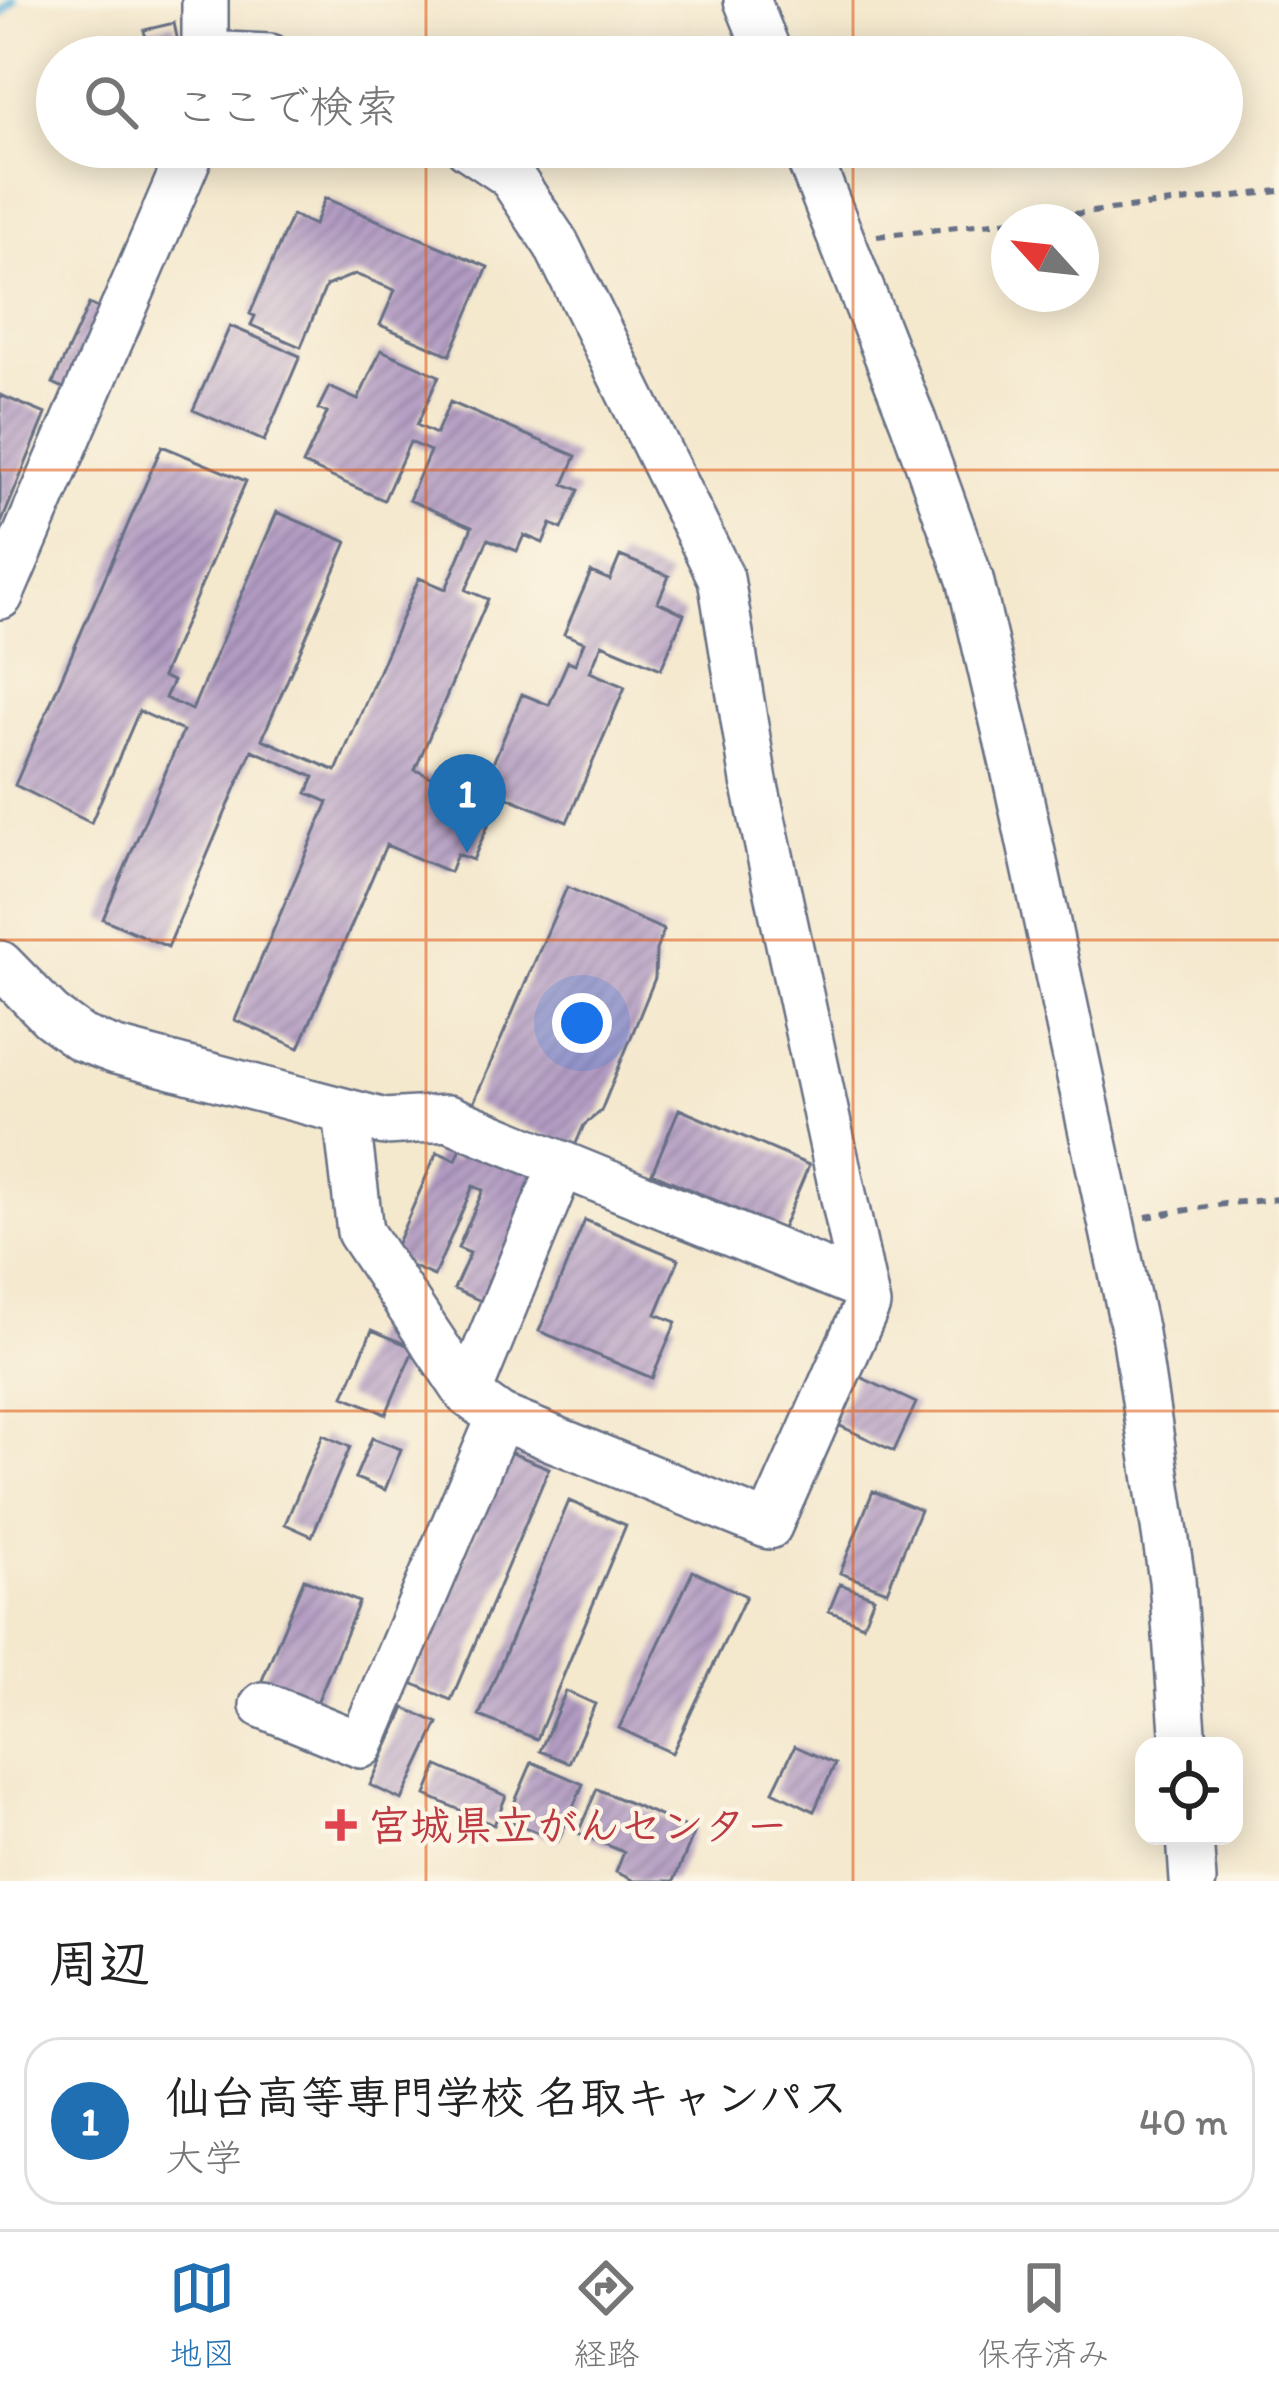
<!DOCTYPE html>
<html lang="ja">
<meta charset="utf-8">
<style>
body{margin:0;font-family:Itim,"Klee One",sans-serif;background:#f2f2f2;color:#222}
.controls{position:absolute;right:36px;bottom:36px;display:grid;overflow:hidden;border-radius:24px;box-shadow:0 6px 30px #0003}
.controls button{width:108px;height:108px;display:grid;place-items:center;padding:0;border:0;border-bottom:3px solid #e0e0e0;background:#fff;color:#222;font:60px sans-serif}
.compass{position:absolute;left:991px;top:204px;width:108px;height:108px;border-radius:50%;background:#fff;box-shadow:0 6px 30px #0003;rotate:297deg}
.you{position:absolute;left:582px;top:1023px;width:42px;height:42px;margin:-30px;border:9px solid #fff;border-radius:50%;background:#1a73e8;box-shadow:0 0 0 18px #1a73e833}
.badge{display:grid;place-items:center;width:78px;height:78px;border-radius:50%;background:#1f6fb2;color:#fff;font-size:39px;font-weight:700}
.pin{position:absolute;translate:-50% -99px;filter:drop-shadow(0 3px 6px #0008)}
.pin::after{content:'';position:absolute;top:63px;width:42px;height:36px;background:inherit;clip-path:polygon(0 0,100% 0,50% 100%)}
.list{margin:0;padding:0;list-style:none}
h2{display:flex;justify-content:space-between;align-items:center;height:156px;margin:0;padding:0 48px;font-size:51px}
h2 small{font-size:39px;font-weight:400;color:#767676}
.list li{display:grid;grid-template-columns:78px 1fr auto;gap:36px;align-items:center;box-sizing:border-box;height:168px;margin:0 24px 24px;padding:0 24px;border:3px solid #e0e0e0;border-radius:36px}
.list b{display:block;font-size:45px;white-space:nowrap}
.list p{margin:0;font-size:39px;white-space:nowrap;color:#767676}
.list em{font-size:39px;font-style:normal;color:#767676}
.icon{flex:none;width:66px;height:66px;fill:none;stroke:currentColor;stroke-width:2;stroke-linecap:round;stroke-linejoin:round}
.map{position:relative;flex:none;width:1279px;height:1881px;overflow:hidden}
.search{position:absolute;background:#fff;box-shadow:0 6px 30px #0003;left:36px;right:36px;top:36px;height:132px;display:flex;align-items:center;gap:30px;box-sizing:border-box;padding:0 42px;border-radius:66px;color:#767676;font-size:45px}
.sheet{height:348px;background:#fff}
nav{display:flex;justify-content:space-around;align-items:center;box-sizing:border-box;height:168px;border-top:3px solid #e0e0e0;background:#fff;font-size:33px;color:#767676}
nav a{display:grid;justify-items:center;gap:6px}
nav .on{color:#1f6fb2}
.map>svg:first-child{display:block}
.lines{fill:none;stroke-linecap:round;stroke-linejoin:round}
.stream{stroke:#60b4dc;stroke-width:9}
.building{fill:url(#building-hatch)}
.minor-casing{stroke:#677085;stroke-width:50}
.path{stroke:#677085;stroke-width:6;stroke-dasharray:9 9;stroke-linecap:butt}
.minor{stroke:#fff;stroke-width:45}
.grid{fill:none;stroke:#de5710;stroke-width:3;stroke-opacity:0.55}
.health-dot{fill:#e0444e;stroke:#fcf5e5;stroke-width:4.5}
.labels{text-anchor:middle;stroke-width:9;stroke-linejoin:round;paint-order:stroke}
.health-label{font-size:42px;font-weight:bold;fill:#be3a42;stroke:#fcf5e5;text-anchor:start}
</style>
<div class="map">
<svg width="1279" height="1881" viewBox="0 0 1279 1881">
<defs>
<pattern id="building-hatch" width="6" height="6" patternUnits="userSpaceOnUse" patternTransform="scale(3)"><rect width="6" height="6" fill="#b29bc2"/><path d="M-1 1l2-2M0 6l6-6M5 7l2-2" fill="none" stroke="#907fa1"/></pattern>
</defs>
<rect width="100%" height="100%" fill="#fcf5e5"/>
<filter id="ink" filterUnits="userSpaceOnUse"><feTurbulence type="fractalNoise" baseFrequency=".00833" numOctaves="2"/><feDisplacementMap in="SourceGraphic" scale="24" xChannelSelector="R" yChannelSelector="G"/><feConvolveMatrix kernelMatrix="1 2 1 2 8 2 1 2 1" color-interpolation-filters="sRGB"/></filter>
<filter id="wash" filterUnits="userSpaceOnUse"><feTurbulence type="fractalNoise" baseFrequency=".004" numOctaves="4" result="noise"/><feDisplacementMap in="SourceGraphic" scale="48" xChannelSelector="R" yChannelSelector="G"/><feGaussianBlur stdDeviation="2.7" result="paint"/><feColorMatrix in="noise" values="0 0 0 0 0 0 0 0 0 0 0 0 0 0 0 0 0 1.4 0 .05"/><feComposite in="paint" operator="in"/></filter>
<g filter="url(#wash)">
<rect width="100%" height="100%" fill="#f4e8cd"/>
<g class="lines">
<!-- stream -->
<path class="stream" d="M0 15 13 0"/>
</g>
<g id="blocks">
<!-- building -->
<path class="building" d="M174 23 181 56 150 57 144 30Z
M325 198 488 267 450 355 380 325 395 290 355 274 326 286 301 347 251 325 255 316 250 314 292 215 314 225Z
M89 304 104 311 68 390 53 383Z
M230 326 300 356 264 441 193 410Z
M381 350 439 376 417 425 436 434 450 402 576 456 564 484 579 490 562 529 551 524 543 543 524 535 517 551 488 539 466 590 488 599 415 770 480 798 474 811 491 818 473 860 457 854 450 872 386 845 299 1048 235 1020 328 802 307 793 314 777 252 750 168 947 103 919 183 731 139 711 91 823 15 785 162 446 246 481 162 677 173 681 165 698 192 710 277 512 347 542 262 739 336 771 419 578 446 589 472 527 409 500 430 451 410 442 384 500 303 464 327 413 318 409 329 387 358 400Z
M0 395 46 414 0 526Z
M620 556 669 576 658 602 684 614 661 669 602 644 590 672 625 687 567 822 483 787 522 694 549 705 568 661 575 664 584 642 564 634 591 572 610 580Z
M567 887 664 930 656 950 655 978 601 1111 584 1125 574 1148 473 1104Z
M679 1109 809 1165 782 1229 652 1173Z
M464 1140 545 1175 488 1304 454 1289 470 1253 458 1248 483 1190 473 1186 434 1276 391 1257 437 1152 456 1160Z
M585 1220 679 1259 656 1314 676 1322 652 1378 539 1331Z
M372 1330 414 1348 386 1414 344 1396Z
M856 1375 916 1403 894 1451 834 1423Z
M323 1435 350 1447 312 1536 285 1524Z
M372 1438 401 1449 385 1490 355 1478Z
M509 1452 549 1468 451 1700 412 1683Z
M873 1491 920 1510 887 1591 840 1573Z
M569 1501 626 1525 537 1739 479 1716Z
M693 1571 746 1596 672 1753 619 1728Z
M304 1579 359 1602 313 1712 258 1690Z
M840 1584 874 1597 863 1625 829 1611Z
M566 1691 595 1704 569 1763 540 1751Z
M405 1708 438 1723 402 1800 370 1785Z
M795 1746 835 1764 814 1811 773 1791Z
M532 1762 583 1784 558 1841 507 1820Z
M438 1766 506 1796 494 1825 426 1795Z
M597 1789 695 1831 674 1881H635L616 1872 624 1852 578 1833Z"/>
</g>
</g>
<g filter="url(#ink)">
<use href="#blocks" fill-opacity="0" stroke="#677085" stroke-width="3"/>
<g class="lines">
<!-- minor casing -->
<g class="minor-casing">
<path id="minor" d="M205 0V54L270 57
M747 0 770 57
M805 147 913 421 970 579 1013 764 1135 1333 1172 1580 1184 1746
M0 596 193 147
M0 964 51 1016 81 1038 116 1051 385 1122 448 1118 863 1287
M346 1112 360 1232 468 1394 500 1417
M468 1394 562 1164
M263 1705 361 1745 500 1417 769 1526 867 1305 754 781 721 578 556 244 510 175 468 147
M1190 1836 1193 1881"/>
</g>
<!-- path -->
<path class="path" d="M877 236 1279 191
M1146 1217 1230 1203 1279 1199"/>
<!-- minor -->
<use href="#minor" class="minor"/>
</g>
</g>
<!-- grid -->
<path class="grid" d="M426 0V57M853 0V57M426 147V1881M853 147V1881M0 470H1279M0 940H1279M0 1411H1279"/>
<!-- markers -->
<path class="health-dot" d="M335 1807h12v12h12v12h-12v12h-12v-12h-12v-12h12z"/>
<g class="labels">
<!-- health labels -->
<g class="health-label">
<text x="368" y="1840">宮城県立がんセンター</text>
</g>
</g>
</svg>
<div class="controls">
<button><svg class="icon" aria-label="locate" viewBox="0 0 24 24"><circle cx="12" cy="12" r="6"/><path d="M12 2v4M12 18v4M2 12h4M18 12h4"/></svg></button>
</div>
<svg class="compass" viewBox="-18 -18 36 36"><path d="M0-13l5 13h-10z" fill="#e53935"/><path d="M0 13l5-13h-10z" fill="#767676"/></svg>
<div class="you"></div>
<div class="pin badge" style="left:467px;top:853px">1</div>
<div class="search"><svg class="icon" aria-label="search" viewBox="0 0 24 24"><circle cx="10" cy="10" r="6"/><path d="M15 15l6 6"/></svg>ここで検索</div>
</div>
<section class="sheet">
<h2>周辺<small></small></h2>
<ul class="list">
<li><span class="badge">1</span><div><b>仙台高等専門学校 名取キャンパス</b><p>大学</p></div><em>40 m</em></li>
</ul>
</section>
<nav>
<a class="on"><svg class="icon" aria-label="map" viewBox="0 0 24 24"><path d="M3 6l6-2 6 2 6-2v14l-6 2-6-2-6 2zM9 4v14M15 6v14"/></svg>地図</a>
<a><svg class="icon" aria-label="directions" viewBox="0 0 24 24"><path d="M12 3l9 9-9 9-9-9zM9 14v-3h6M13 9l2 2-2 2"/></svg>経路</a>
<a><svg class="icon" aria-label="saved" viewBox="0 0 24 24"><path d="M7 4h10v16l-5-4-5 4z"/></svg>保存済み</a>
</nav>
